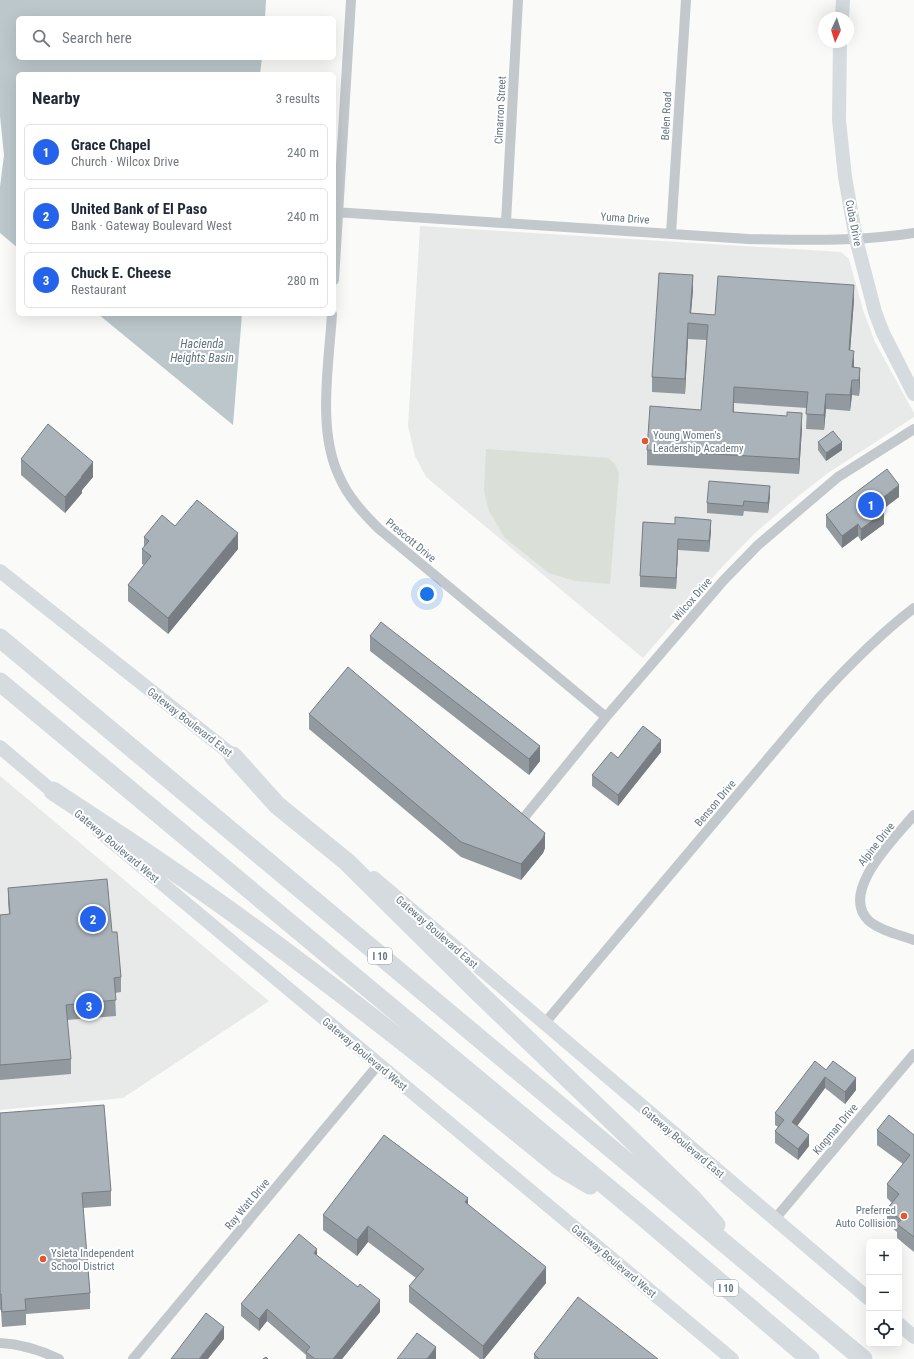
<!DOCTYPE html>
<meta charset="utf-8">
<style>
body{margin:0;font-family:"Roboto Condensed",sans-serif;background:#f2f2f3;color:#1f2937}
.controls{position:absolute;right:12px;bottom:12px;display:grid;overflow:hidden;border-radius:6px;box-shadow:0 4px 16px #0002}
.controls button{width:36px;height:36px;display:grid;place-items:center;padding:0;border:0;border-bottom:1px solid #e0e1e3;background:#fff;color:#1f2937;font:20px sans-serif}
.compass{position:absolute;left:818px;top:12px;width:36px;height:36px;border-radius:50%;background:#fff;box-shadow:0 4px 16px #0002;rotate:184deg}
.you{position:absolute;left:427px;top:594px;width:14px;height:14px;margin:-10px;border:3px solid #fff;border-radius:50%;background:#1a73e8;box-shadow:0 0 0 6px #1a73e833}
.badge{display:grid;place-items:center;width:26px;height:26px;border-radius:50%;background:#2563eb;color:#fff;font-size:13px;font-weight:700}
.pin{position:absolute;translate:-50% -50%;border:2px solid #fff;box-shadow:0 1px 4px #0006}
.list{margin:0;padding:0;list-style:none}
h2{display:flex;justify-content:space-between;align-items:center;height:52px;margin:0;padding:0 16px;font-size:17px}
h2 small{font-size:13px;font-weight:400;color:#747a83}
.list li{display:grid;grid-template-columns:26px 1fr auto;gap:12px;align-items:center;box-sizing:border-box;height:56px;margin:0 8px 8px;padding:0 8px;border:1px solid #e0e1e3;border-radius:6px}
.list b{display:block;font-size:15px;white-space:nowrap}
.list p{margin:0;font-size:13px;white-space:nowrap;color:#747a83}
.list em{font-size:13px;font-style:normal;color:#747a83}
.icon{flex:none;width:22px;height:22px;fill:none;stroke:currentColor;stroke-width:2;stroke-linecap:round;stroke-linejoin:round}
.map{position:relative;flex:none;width:914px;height:1359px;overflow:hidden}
.search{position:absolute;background:#fff;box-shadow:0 4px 16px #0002;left:16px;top:16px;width:320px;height:44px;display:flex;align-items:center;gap:10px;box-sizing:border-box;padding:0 14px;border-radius:6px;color:#747a83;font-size:15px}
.panel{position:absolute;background:#fff;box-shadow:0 4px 16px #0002;left:16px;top:72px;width:320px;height:244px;border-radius:6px}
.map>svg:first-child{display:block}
.built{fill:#e8e9e9}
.green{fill:#dadfd7}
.water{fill:#bbc7cb}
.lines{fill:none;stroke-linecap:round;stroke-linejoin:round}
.street{stroke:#c3c8cc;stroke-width:10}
.secondary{stroke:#d6dbdf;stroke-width:14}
.highway{stroke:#d6dbdf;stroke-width:19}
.wall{fill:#929a9f}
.shaded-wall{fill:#777d82}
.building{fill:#aab3b9;stroke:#777d82}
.poi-dot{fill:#e4572e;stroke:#fff;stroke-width:1.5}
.labels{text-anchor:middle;stroke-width:4;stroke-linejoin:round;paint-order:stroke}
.shield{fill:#fff;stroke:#939fa8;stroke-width:1}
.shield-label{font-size:10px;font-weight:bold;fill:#657683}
.street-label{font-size:11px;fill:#657683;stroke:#fff}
.poi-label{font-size:11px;fill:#657683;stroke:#fff;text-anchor:start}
.water-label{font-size:12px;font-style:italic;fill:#60757c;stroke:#fff}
</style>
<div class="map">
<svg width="914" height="1359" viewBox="0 0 914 1359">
<rect width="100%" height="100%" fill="#fafaf8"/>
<!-- built -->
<path class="built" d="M420 226 841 252 849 259 863 310 875 342 914 413V417L828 473 796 498 755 533 721 568 643 658 426 477 415 456 408 426Z
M0 776 269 1001 123 1098 0 1110Z"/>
<!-- green -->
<path class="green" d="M486 449 608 458 615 464 619 473 610 584 575 581 549 573 505 538 489 511 484 491Z"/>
<!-- water -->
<path class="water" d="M0 0H266L265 18H18V58H262L260 74H18V248L0 233V187L4 155 0 116Z
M98 314H242L233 425Z"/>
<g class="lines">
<!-- street -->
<path class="street" d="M334 212 748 239C803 240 859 242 914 233
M506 222 518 0
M671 234 686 0
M334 280 351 0
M332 314C329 364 317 430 339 476 348 497 363 513 379 529L606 717
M914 815C896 837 838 892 869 921 881 931 900 935 914 940
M522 820 606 717 723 581 758 545 838 477 914 429
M544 1024 819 698C849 665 879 635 914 608
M774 1220 914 1054
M0 1343C21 1344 40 1350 59 1359
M133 1359 378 1065"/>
<!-- secondary -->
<path class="secondary" d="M842 18 843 0
M840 42 839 120 845 177 856 239 875 312 883 333 914 394
M0 571 241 762
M0 747 59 797
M98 830 732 1359
M374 878 869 1299
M899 1324 914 1337"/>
<!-- highway -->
<path class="highway" d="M0 638 863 1359
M0 682 642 1216 810 1359
M233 756 277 805 347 862 478 992 692 1198 716 1225
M53 791C120 835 187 879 251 926 356 1003 458 1084 558 1166L590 1185"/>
</g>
<!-- wall -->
<path class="wall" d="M693 290 691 313 715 315 854 300 850 350 854 367 860 368V383L859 396 852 395 850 411 826 409 824 430 806 429 807 408 734 403V412L802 428 799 474 647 465V450L701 410 707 340 688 339 685 394 652 392V377Z
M818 442 842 450 826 461 818 450Z
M21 459 93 477 82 490V493L65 513 21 475Z
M770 496 768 513 744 511 743 516 707 513V503Z
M899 497 882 510 884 524 861 541 858 536 842 548 826 527V515Z
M643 522 711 531 709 552 678 550 676 589 640 587V576Z
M175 526 238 549 168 634 128 601V585L144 565 142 564V549L144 547V537Z
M370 636 540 761 529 775 370 651Z
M309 714 545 848 543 853 521 880 461 857 309 729Z
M661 752 618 806 592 786V775L618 758Z
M8 888 112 932 121 977V992L115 993 116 1016 67 1020 71 1059V1074L0 1080V915L9 914 8 903Z
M826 1070 856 1090 845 1104 825 1088 797 1126 809 1146 798 1160 775 1143V1131L778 1127 775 1125V1113Z
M0 1113 111 1191V1206L83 1208 90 1293V1309L26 1314V1325L2 1327 1 1310H0Z
M877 1130 914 1135V1252L897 1238V1232L887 1224V1209L892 1203 887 1198V1184L903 1164 877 1145Z
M468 1204 546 1283 484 1359H480L409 1302V1286L416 1278 368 1242 357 1256 323 1230V1215Z
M317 1255 380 1312 342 1359H306V1355L267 1321 259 1331 241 1316V1304Z
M534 1354 658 1359H534Z"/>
<!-- shaded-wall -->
<path class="shaded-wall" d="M693 275V290L690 323V313Z
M854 285V300L849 366V350Z
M688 323V339L685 394V379Z
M854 351V366L852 383V367Z
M860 368V383L859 396V380Z
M852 380V395L850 411V395Z
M734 387V403L733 427V412Z
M826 394V409L824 430V415Z
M802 413V428L799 474V459Z
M842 442V450L826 461V453Z
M93 462V477L82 490V493L65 513V497Z
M899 485V497L876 514V503Z
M770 486V496L768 513V503Z
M884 512V524L861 541V529Z
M711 520V531L709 552V541Z
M858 524V536L842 548V536Z
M238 533V549L168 634V618Z
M678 539V550L676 589V578Z
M661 740V752L618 806V795Z
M540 746V761L529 775V759Z
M545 833V848L543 853 521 880V864Z
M825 1077V1088L792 1133V1122Z
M856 1078V1090L845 1104V1092Z
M809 1135V1146L798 1160V1149Z
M468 1198V1213L465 1202Z
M368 1226V1242L357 1256V1240Z
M317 1249V1261L314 1253Z
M546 1267V1283L484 1359H483V1346Z
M380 1300V1312L342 1359H333Z
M267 1309V1321L259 1331V1319Z
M224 1327V1339L208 1359H199Z
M436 1347V1359H427Z"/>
<!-- building -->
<path class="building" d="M659 273 693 275 690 313 715 315 718 276 854 285 849 350 854 351 852 367 860 368 859 380H852L850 395 826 394 824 415 806 414 808 392 734 387 733 412 787 416V412L802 413 799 459 647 450 650 406 701 410 708 325 688 323 685 379 652 377Z
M48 424 93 462 81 477H82L65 497 21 459Z
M833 431 842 442 826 453 818 442Z
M887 469 899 485 876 503 884 512 861 529 858 524 842 536 826 515Z
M709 481 770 486 768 503 744 501 743 506 707 503Z
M197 500 238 533 168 618 128 585 151 556 142 549 149 541 144 537 162 515 175 526Z
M675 517 711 520 709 541 678 539 676 578 640 576 643 522 675 524Z
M381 622 540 746 529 759 370 636Z
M348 667 545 833 543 838 521 864 461 842 309 714Z
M643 726 661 740 618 795 592 775 611 752 618 758Z
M107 879 112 932H117L121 977 114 978 116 1000 66 1005 71 1059 0 1065V915L10 914 8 888Z
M815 1061 826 1070 833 1061 856 1078 845 1092 825 1077 792 1122 809 1135 798 1149 775 1131 784 1120 775 1113Z
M104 1105 111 1191 82 1193 90 1293 25 1299 26 1310 2 1312 1 1294H0V1113Z
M889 1115 914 1135V1237L897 1224 901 1220 887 1209 899 1194 887 1184 910 1155 877 1130Z
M384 1135 468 1198 465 1202 546 1267 483 1346 409 1286 424 1269 368 1226 357 1240 323 1215Z
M299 1234 317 1249 314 1253 358 1287 360 1284 380 1300 333 1359H315L306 1352 310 1347 267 1309 259 1319 241 1304Z
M578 1297 658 1359H539L534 1354Z
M206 1313 224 1327 199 1359H171Z
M417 1333 436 1347 427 1359H397Z
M266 1357 268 1359H263Z"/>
<!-- markers -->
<g class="poi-dot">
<circle cx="645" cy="441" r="4"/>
<circle cx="904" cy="1216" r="4"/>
<circle cx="43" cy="1259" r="4"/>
</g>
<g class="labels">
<!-- shield labels -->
<g class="shield">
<rect x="368" y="948" width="24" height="16" rx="3"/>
<rect x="714" y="1280" width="24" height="16" rx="3"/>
</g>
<g class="shield-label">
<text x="380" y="960">I 10</text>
<text x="726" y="1292">I 10</text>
</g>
<!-- street labels -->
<g class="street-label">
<text transform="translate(500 110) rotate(-87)" y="4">Cimarron Street</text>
<text transform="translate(666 116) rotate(-87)" y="4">Belen Road</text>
<text transform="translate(625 218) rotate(4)" y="4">Yuma Drive</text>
<text transform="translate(854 223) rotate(79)" y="4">Cuba Drive</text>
<text transform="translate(411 540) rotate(40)" y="4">Prescott Drive</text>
<text transform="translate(692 599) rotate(-49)" y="4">Wilcox Drive</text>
<text transform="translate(190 722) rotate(38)" y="4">Gateway Boulevard East</text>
<text transform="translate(715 803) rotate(-50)" y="4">Benson Drive</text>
<text transform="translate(876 844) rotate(-52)" y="4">Alpine Drive</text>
<text transform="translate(117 846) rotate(40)" y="4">Gateway Boulevard West</text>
<text transform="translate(437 932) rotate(41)" y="4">Gateway Boulevard East</text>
<text transform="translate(365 1054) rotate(40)" y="4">Gateway Boulevard West</text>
<text transform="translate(835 1129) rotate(-50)" y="4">Kingman Drive</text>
<text transform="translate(683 1142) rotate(40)" y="4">Gateway Boulevard East</text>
<text transform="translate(247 1204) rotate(-50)" y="4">Ray Watt Drive</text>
<text transform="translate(614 1261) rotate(40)" y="4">Gateway Boulevard West</text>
</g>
<!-- poi labels -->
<g class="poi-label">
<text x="653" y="439">Young Women's<tspan x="653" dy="13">Leadership Academy</tspan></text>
<text x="896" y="1214" text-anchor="end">Preferred<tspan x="896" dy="13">Auto Collision</tspan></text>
<text x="51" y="1257">Ysleta Independent<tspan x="51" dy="13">School District</tspan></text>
</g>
<!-- water labels -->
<g class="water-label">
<text x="202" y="348">Hacienda<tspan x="202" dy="14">Heights Basin</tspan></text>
</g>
</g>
</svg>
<div class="controls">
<button>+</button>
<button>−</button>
<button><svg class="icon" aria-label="locate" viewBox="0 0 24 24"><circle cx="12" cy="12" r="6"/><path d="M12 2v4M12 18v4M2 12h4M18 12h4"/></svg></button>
</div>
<svg class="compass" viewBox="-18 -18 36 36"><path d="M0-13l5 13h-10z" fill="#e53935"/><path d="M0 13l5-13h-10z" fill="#747a83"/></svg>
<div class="you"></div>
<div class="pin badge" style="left:871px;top:505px">1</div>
<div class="pin badge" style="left:93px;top:919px">2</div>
<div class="pin badge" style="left:89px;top:1006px">3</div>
<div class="search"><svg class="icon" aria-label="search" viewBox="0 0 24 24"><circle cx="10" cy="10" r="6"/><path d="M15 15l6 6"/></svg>Search here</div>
<section class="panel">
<h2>Nearby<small>3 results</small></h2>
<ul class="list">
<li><span class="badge">1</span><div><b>Grace Chapel</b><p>Church · Wilcox Drive</p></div><em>240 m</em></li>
<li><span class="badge">2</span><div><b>United Bank of El Paso</b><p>Bank · Gateway Boulevard West</p></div><em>240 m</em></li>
<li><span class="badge">3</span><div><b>Chuck E. Cheese</b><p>Restaurant</p></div><em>280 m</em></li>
</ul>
</section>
</div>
